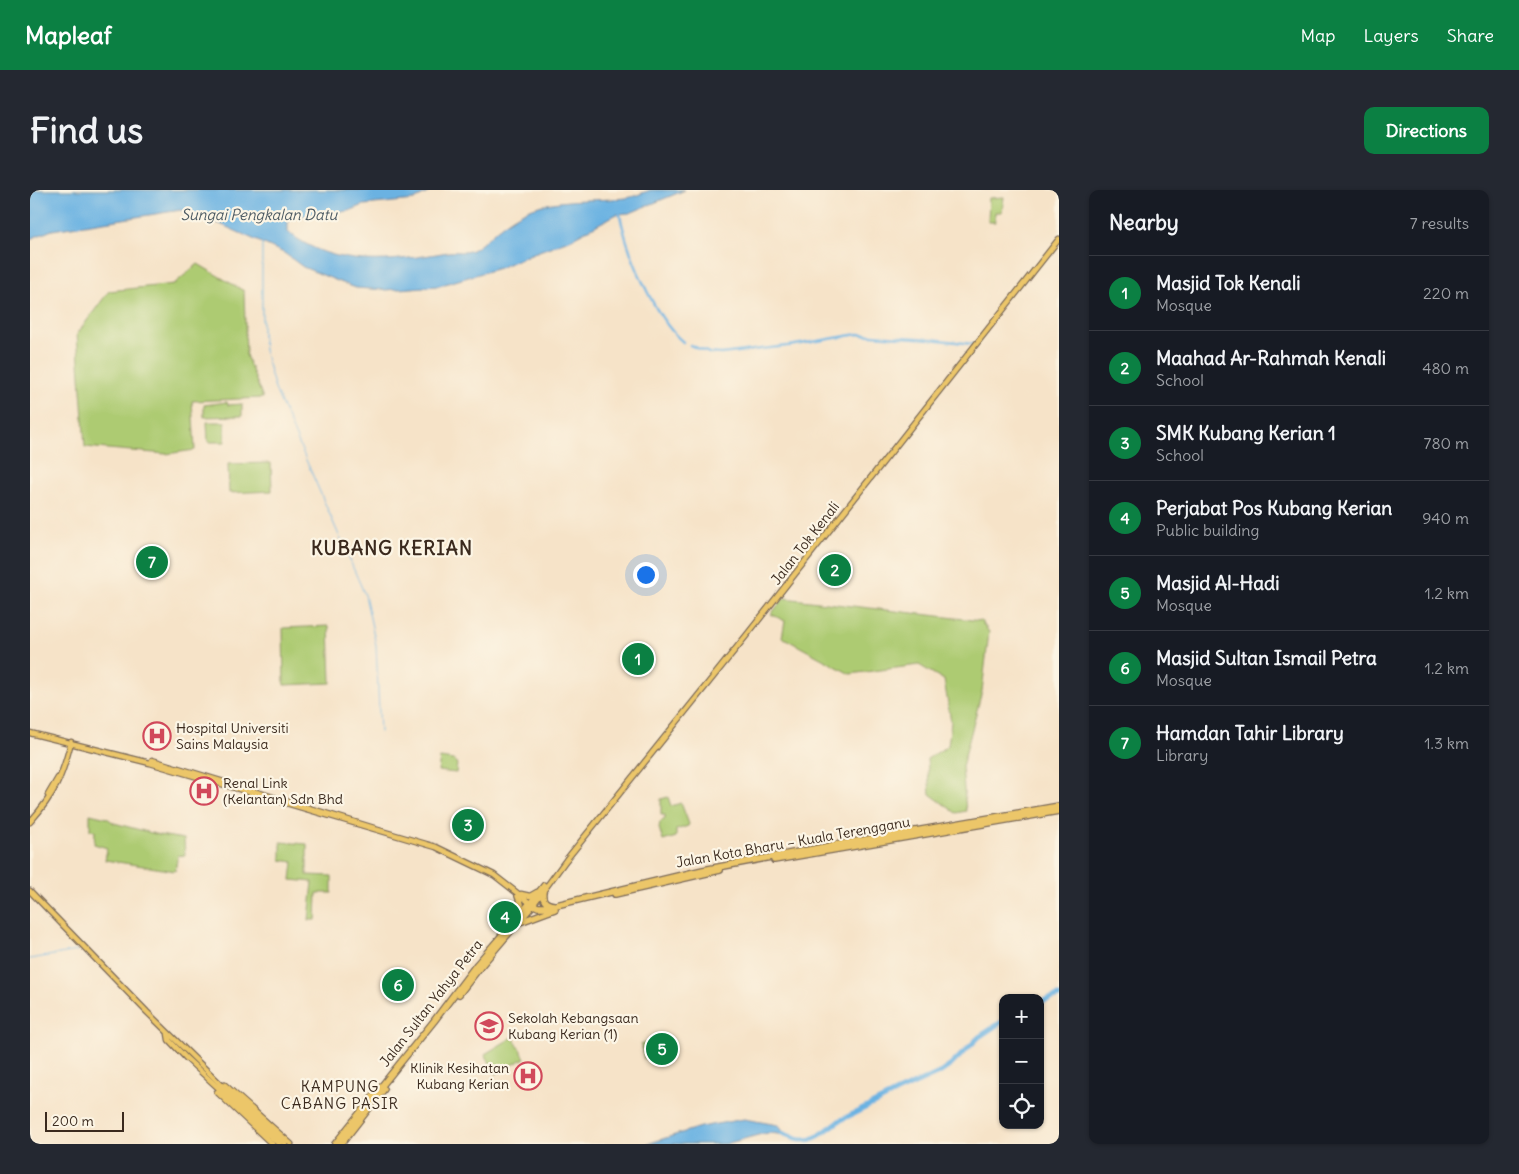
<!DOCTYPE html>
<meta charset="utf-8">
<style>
body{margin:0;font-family:Delius,sans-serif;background:#242831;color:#f1f3f6}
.controls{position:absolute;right:15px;bottom:15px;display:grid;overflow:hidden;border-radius:10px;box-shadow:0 1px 4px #0004}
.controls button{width:45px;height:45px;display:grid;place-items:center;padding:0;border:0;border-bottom:1px solid #363941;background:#171b24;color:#f1f3f6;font:25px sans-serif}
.scale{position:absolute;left:15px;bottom:12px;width:79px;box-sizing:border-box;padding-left:5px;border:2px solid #3b2a1e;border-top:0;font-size:14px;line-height:18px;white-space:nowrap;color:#3b2a1e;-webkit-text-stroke:4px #fcf5e5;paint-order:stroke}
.you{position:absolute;left:615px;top:384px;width:18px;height:18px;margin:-12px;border:4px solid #fff;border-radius:50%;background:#1a73e8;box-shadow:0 0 0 8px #1a73e833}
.badge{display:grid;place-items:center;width:32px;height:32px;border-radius:50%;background:#0b8043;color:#fff;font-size:16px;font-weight:700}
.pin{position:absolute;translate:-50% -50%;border:2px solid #fff;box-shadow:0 1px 5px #0006}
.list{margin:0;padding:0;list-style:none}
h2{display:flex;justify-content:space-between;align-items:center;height:65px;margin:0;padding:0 20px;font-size:21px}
h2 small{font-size:16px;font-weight:400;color:#9ea1a6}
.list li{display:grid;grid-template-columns:32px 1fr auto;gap:15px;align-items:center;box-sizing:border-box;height:75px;padding:0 20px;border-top:1px solid #363941}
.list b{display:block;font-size:19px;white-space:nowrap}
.list p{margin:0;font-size:16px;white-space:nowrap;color:#9ea1a6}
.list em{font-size:16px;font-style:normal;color:#9ea1a6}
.icon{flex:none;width:28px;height:28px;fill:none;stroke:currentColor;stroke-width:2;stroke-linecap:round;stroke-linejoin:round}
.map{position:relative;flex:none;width:1029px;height:954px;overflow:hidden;border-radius:10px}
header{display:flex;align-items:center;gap:30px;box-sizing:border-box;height:70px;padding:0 25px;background:#0b8043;color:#fff}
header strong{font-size:24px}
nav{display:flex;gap:28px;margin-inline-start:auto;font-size:18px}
.intro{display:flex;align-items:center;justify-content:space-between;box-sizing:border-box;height:120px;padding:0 30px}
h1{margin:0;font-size:35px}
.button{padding:12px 22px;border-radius:10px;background:#0b8043;color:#fff;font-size:18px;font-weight:700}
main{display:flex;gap:30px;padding:0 30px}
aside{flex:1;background:#171b24;border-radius:10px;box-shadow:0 1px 4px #0004}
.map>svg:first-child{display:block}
.green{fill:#adcb72;stroke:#747a48}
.water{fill:#6bb2e2;stroke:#536e80}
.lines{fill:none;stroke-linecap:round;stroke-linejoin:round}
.stream{stroke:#6bb2e2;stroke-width:1}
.canal{stroke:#6bb2e2;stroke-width:2.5}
.river{stroke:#6bb2e2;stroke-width:5}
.major-casing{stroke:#7c6b5a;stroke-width:7}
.highway-casing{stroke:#7c6b5a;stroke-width:8}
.major{stroke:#ecc669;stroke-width:4.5}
.highway{stroke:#ecc669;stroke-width:5.5}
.labels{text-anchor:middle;stroke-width:4.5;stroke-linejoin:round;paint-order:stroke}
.street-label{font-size:14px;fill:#3b2a1e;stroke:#fcf5e5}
.poi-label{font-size:14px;fill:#3b2a1e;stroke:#fcf5e5;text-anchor:start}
.water-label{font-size:15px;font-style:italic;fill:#4c5a63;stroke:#fcf5e5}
.neighbourhood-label{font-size:15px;letter-spacing:1px;fill:#3b2a1e;stroke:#fcf5e5}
.district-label{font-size:19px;font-weight:bold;letter-spacing:1px;fill:#3b2a1e;stroke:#fcf5e5}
</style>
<header>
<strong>Mapleaf</strong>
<nav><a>Map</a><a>Layers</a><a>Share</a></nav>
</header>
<div class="intro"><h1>Find us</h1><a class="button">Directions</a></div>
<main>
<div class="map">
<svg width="1029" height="954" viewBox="0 0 1029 954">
<rect width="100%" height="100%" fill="#fcf5e5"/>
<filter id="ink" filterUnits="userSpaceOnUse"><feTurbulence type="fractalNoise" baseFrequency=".02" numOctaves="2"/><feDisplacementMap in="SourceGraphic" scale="10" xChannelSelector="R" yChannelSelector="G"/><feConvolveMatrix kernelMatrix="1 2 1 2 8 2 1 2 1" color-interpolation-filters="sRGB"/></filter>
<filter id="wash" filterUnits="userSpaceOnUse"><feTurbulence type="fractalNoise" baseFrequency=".0096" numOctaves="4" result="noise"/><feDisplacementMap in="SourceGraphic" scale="20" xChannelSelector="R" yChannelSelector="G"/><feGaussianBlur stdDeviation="1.12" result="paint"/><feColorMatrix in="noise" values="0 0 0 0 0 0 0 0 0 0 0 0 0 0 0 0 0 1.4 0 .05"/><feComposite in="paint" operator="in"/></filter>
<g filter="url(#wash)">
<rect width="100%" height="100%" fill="#f6e3c8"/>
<!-- green -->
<path class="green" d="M974 7 972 22H965V32H958L959 8Z
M168 74 214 101 216 165 233 208 162 211 165 260 136 264 55 257 47 144 79 101 144 94Z
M197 212 198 215 212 214V226L174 227V215Z
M177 232H195V252H178Z
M241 273 242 301 199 303 198 274Z
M754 408 951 431 959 442 952 501 932 577 936 621 926 623 900 604 897 569 918 556 921 532 914 490 889 475 820 484 752 447 755 431 741 424Z
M299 436 301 493 254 495 253 438Z
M410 568 423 570 427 573 426 583 408 581Z
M638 607 641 616 651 613 659 634 658 636 646 640V647L633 651 629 638 630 632 635 629V625H631V609Z
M60 624 77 628 84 633 129 645 154 649 155 666 148 665 145 681 75 670 77 658 64 654 65 641 60 640Z
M251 652 277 654V685L302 686V703H287L286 730H279L283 692 261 690 263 672 251 670Z
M483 847 495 868 466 884 455 864Z
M628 852 629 869 624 870 614 869 611 854Z"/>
<!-- water -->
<path class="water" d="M0 0H403L384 10 334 15 319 21 264 27 258 32V42C306 80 362 72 418 62 425 61 434 63 440 61 449 57 457 49 464 42 478 30 492 21 509 16 537 8 568 11 596 8 605 7 613 2 621 0 632 0 645 0 655 0L600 23 587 24 539 50 501 64 469 78 408 96 355 100 326 98 310 92 273 77 254 63 190 34 151 20 22 40 0 49Z
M714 929 748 935 756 945 740 943 732 944 695 954H617L670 937Z"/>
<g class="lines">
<!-- stream -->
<path class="stream" d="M232 52V140L234 160 245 199 335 405 346 455 350 542
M0 769 47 761"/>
<!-- canal -->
<path class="canal" d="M589 20C596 59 623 127 653 152
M660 155 679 163 691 164 757 156
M759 156 828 144 901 149 943 154"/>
<!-- river -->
<path class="river" d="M1010 812 1029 806
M752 943 770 950H780L790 945 809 931 867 902 911 882 921 875 949 847 973 831"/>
</g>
</g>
<g filter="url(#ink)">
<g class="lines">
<!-- major casing -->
<g class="major-casing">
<path id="major" d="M0 543 120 573 406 657 464 685 500 713 514 695
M122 570 344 638
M18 605 28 588
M0 632C25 604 32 587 41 552
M0 701 117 822 210 913 255 954
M491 704 500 706 507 702
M503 715 536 670 716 446 1029 49
M138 844 139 850 157 869 249 954
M195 895 261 954
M187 902 242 954"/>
</g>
<!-- highway casing -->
<g class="highway-casing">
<path id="highway" d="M744 670 1029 621
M513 702C512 710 515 714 524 715
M585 704 690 680
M488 725 491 714 488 706
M490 732 525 719
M429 804 450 777 503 715
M305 954 404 831 447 774 500 713 508 717H518L673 680 805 655 1029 616
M311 954 354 899"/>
</g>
<!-- major -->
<use href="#major" class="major"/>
<!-- highway -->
<use href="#highway" class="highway"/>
</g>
</g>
<!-- icons -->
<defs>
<g id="hospital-ring" transform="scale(1.4375)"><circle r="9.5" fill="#fcf5e5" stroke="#d1495b" stroke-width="1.5"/><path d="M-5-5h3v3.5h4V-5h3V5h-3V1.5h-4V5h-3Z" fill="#d1495b"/></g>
<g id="school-ring" transform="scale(1.4375)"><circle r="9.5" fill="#fcf5e5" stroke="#d1495b" stroke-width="1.5"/><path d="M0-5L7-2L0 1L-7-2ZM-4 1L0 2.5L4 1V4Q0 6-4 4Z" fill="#d1495b"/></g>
</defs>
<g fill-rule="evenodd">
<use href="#hospital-ring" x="127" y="546"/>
<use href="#hospital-ring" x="174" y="601"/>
<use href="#school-ring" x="459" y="836"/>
<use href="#hospital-ring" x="498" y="886"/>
</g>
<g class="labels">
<!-- street labels -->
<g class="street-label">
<text transform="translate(775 353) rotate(-52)" y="5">Jalan Tok Kenali</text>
<text transform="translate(763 652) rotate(-10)" y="5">Jalan Kota Bharu – Kuala Terengganu</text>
<text transform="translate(401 813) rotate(-52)" y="5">Jalan Sultan Yahya Petra</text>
</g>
<!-- poi labels -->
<g class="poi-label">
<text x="146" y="543">Hospital Universiti<tspan x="146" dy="16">Sains Malaysia</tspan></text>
<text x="193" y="598">Renal Link<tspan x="193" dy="16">(Kelantan) Sdn Bhd</tspan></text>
<text x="478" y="833">Sekolah Kebangsaan<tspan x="478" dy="16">Kubang Kerian (1)</tspan></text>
<text x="479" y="883" text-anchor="end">Klinik Kesihatan<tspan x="479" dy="16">Kubang Kerian</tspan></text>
</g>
<!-- water labels -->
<g class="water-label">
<text x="229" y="30">Sungai Pengkalan Datu</text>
</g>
<!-- neighbourhood labels -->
<g class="neighbourhood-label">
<text x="310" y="902">KAMPUNG<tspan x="310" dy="17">CABANG PASIR</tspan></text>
</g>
<!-- district labels -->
<g class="district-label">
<text x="362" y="365">KUBANG KERIAN</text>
</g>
</g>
</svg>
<div class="controls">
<button>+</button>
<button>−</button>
<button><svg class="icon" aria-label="locate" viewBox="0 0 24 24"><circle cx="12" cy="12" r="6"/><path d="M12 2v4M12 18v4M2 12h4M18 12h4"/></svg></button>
</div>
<div class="scale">200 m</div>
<div class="you"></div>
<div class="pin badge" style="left:608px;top:469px">1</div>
<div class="pin badge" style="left:805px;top:380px">2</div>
<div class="pin badge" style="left:438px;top:635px">3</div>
<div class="pin badge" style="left:475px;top:727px">4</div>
<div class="pin badge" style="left:632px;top:859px">5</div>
<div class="pin badge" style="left:368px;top:795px">6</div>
<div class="pin badge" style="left:122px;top:372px">7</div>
</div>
<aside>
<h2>Nearby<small>7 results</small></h2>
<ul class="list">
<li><span class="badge">1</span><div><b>Masjid Tok Kenali</b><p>Mosque</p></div><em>220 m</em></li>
<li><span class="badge">2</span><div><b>Maahad Ar-Rahmah Kenali</b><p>School</p></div><em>480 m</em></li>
<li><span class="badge">3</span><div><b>SMK Kubang Kerian 1</b><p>School</p></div><em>780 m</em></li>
<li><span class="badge">4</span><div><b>Perjabat Pos Kubang Kerian</b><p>Public building</p></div><em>940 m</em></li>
<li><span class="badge">5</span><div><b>Masjid Al-Hadi</b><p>Mosque</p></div><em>1.2 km</em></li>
<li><span class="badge">6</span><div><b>Masjid Sultan Ismail Petra</b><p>Mosque</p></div><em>1.2 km</em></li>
<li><span class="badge">7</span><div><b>Hamdan Tahir Library</b><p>Library</p></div><em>1.3 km</em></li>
</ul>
</aside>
</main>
